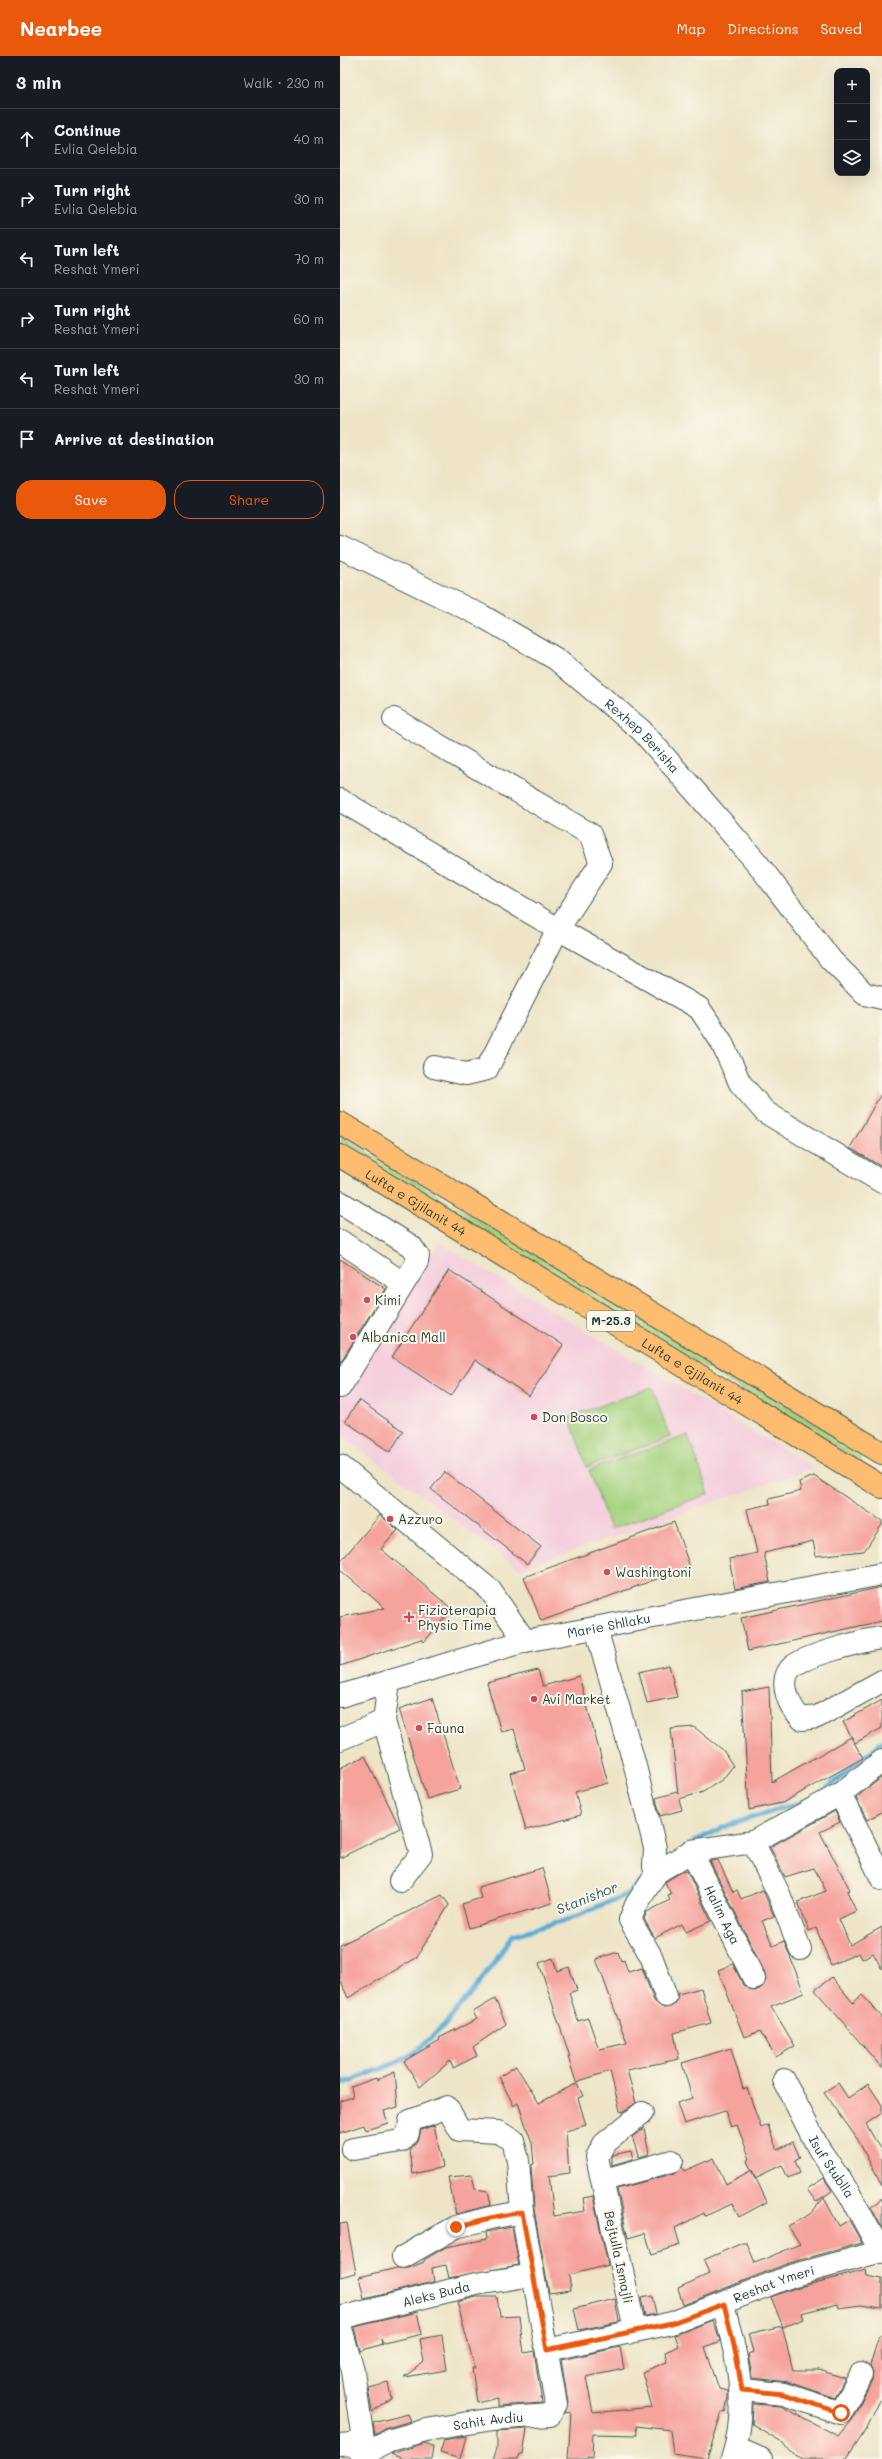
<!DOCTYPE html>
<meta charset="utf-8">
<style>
body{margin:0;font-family:Mali,sans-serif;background:#242831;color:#f1f3f6}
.controls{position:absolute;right:12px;top:12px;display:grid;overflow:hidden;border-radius:8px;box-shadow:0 4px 16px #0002}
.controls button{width:36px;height:36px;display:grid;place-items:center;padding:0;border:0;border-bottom:1px solid #363941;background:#171b24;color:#f1f3f6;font:20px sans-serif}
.stop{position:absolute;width:12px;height:12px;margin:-9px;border:3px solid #ea580c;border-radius:50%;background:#fff}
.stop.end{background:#ea580c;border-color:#fff;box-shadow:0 1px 4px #0008}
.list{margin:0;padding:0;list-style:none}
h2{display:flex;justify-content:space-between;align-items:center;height:52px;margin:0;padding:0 16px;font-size:17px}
h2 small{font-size:13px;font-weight:400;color:#9ea1a6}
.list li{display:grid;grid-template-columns:26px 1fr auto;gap:12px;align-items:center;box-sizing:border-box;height:60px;padding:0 16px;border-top:1px solid #363941}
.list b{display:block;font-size:15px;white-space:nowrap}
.list p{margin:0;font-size:13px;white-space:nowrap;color:#9ea1a6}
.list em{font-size:13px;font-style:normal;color:#9ea1a6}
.actions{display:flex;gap:8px;padding:12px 16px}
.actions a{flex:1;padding:9px 0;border:1px solid #ea580c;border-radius:16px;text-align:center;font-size:14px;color:#ea580c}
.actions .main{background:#ea580c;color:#fff}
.icon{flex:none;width:22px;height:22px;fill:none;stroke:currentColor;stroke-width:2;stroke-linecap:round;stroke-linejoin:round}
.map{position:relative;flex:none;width:542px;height:2403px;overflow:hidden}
header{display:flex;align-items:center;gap:24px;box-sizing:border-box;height:56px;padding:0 20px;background:#ea580c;color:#fff}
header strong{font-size:19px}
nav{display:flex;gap:22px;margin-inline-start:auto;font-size:14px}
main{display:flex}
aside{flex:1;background:#171b24}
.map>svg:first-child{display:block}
.built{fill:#f4cfdd}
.green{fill:#a5d27f;stroke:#62885a}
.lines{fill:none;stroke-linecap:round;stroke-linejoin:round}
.stream{stroke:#5aaad5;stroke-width:5}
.building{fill:#f6a39e}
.minor-casing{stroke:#3e564a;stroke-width:24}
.major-casing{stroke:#3e564a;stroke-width:24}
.minor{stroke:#fff;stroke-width:22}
.major{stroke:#fdbc70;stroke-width:22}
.route{stroke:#ea580c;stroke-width:5}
.poi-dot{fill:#d1495b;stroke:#fbf7ec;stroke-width:1.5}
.labels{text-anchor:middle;stroke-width:4;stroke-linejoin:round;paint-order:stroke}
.shield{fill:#fbf7ec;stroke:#61756b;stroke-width:1}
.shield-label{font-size:12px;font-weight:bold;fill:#1f3d34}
.street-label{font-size:13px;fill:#1f3d34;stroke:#fbf7ec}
.poi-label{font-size:13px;fill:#1f3d34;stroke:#fbf7ec;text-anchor:start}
.water-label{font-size:14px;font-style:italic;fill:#315e64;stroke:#fbf7ec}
</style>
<header>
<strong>Nearbee</strong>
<nav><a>Map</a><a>Directions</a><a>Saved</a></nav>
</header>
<main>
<aside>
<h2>3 min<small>Walk · 230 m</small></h2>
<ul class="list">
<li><svg class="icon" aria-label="ahead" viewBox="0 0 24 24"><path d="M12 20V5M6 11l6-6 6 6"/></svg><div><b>Continue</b><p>Evlia Qelebia</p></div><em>40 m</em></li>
<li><svg class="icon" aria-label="right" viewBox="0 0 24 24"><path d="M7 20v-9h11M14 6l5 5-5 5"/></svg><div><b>Turn right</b><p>Evlia Qelebia</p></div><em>30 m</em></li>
<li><svg class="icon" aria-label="left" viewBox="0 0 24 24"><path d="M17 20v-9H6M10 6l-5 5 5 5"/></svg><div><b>Turn left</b><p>Reshat Ymeri</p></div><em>70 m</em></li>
<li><svg class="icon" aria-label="right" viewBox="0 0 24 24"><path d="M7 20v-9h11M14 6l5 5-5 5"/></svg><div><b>Turn right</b><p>Reshat Ymeri</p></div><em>60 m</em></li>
<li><svg class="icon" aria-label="left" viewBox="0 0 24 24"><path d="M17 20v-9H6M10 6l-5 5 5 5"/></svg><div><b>Turn left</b><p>Reshat Ymeri</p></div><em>30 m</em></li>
<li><svg class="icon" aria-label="arrive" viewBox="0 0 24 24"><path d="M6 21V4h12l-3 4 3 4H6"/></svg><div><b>Arrive at destination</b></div></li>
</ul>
<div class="actions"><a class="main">Save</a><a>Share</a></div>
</aside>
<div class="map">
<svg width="542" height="2403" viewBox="0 0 542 2403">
<rect width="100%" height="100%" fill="#fbf7ec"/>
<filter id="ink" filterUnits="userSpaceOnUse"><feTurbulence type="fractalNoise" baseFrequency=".025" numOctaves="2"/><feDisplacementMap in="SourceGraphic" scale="8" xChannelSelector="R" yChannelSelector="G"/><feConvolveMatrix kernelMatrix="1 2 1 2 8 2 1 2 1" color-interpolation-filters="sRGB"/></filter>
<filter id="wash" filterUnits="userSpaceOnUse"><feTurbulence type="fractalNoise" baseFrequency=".012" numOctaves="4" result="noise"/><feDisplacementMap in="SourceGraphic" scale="16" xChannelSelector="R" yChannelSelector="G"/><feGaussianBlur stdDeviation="0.9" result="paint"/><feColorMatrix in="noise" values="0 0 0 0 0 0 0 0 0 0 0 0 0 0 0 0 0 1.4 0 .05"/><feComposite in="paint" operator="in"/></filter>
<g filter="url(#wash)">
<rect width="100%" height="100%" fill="#eee5c8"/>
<!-- built -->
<path class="built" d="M99 1186 474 1412 180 1513 0 1378V1344Z"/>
<!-- green -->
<path class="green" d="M2 1081 523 1397 520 1405 0 1090Z
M312 1331 330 1381 247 1411 229 1361Z
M348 1379 369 1438 270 1473 249 1414Z"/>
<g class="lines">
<!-- stream -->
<path class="stream" d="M482 1737 542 1686
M355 1785 389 1769 468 1744
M0 2028C17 2023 66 2004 78 1994 117 1960 144 1921 173 1879L226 1864 290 1837 298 1826"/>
</g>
<g id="blocks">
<!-- building -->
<path class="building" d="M542 1036V1111L510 1092Z
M0 1203 46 1233 0 1307Z
M109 1214 223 1289 189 1340 135 1304 111 1340 52 1301Z
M19 1344 63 1375 50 1396 5 1365Z
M105 1416 201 1491 187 1508 91 1433Z
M474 1420 542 1465V1469L524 1495 476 1500 473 1485 424 1497 430 1526 395 1533 389 1503 417 1497 407 1453 430 1448 429 1443 461 1435 459 1426Z
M40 1459 58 1474 41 1493 112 1553 84 1586 81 1583 0 1610V1561L45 1552 0 1514V1506Z
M334 1466 350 1511 201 1565 184 1521Z
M542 1531V1565L408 1595 401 1562Z
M329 1609 337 1641 307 1647 299 1616Z
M198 1614 203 1630 239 1620 268 1727 235 1736 241 1759 186 1774 170 1717 185 1713 174 1673 161 1676 147 1627Z
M429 1631 432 1726 511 1681 523 1702 442 1747 409 1754 402 1636Z
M92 1642 120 1733 87 1743 59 1653Z
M542 1644V1672L515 1687 503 1666Z
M354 1671 383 1694 393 1710 383 1723 363 1736 339 1743 342 1754 320 1760 316 1742 337 1736 338 1738 331 1673Z
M25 1700 60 1772 0 1802V1712Z
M542 1721V1756L527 1764 516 1742Z
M495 1755 500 1766 480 1776 510 1834 507 1835 516 1855 499 1863 510 1889 542 1871V1913L533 1897 522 1903 519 1897 491 1909 476 1872 469 1875 458 1846 486 1835 474 1812 445 1821 430 1791Z
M378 1804 393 1836 397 1834 401 1843 423 1834 434 1860 422 1865 433 1890 444 1885 464 1937 431 1950 455 1990 436 2001 420 1975 404 1981 378 1914 393 1908 403 1929 413 1935 420 1934 426 1924 425 1917 370 1805Z
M202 1812 212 1847 129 1872 122 1848 141 1842 138 1831Z
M347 1815 371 1865 346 1876 342 1868 315 1882 304 1863 307 1856 330 1844 328 1839 331 1838 325 1826 341 1816Z
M102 1839 109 1849 76 1902 8 1942 0 1924V1889Z
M278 1896 281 1905 284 1904 288 1916 302 1912 314 1945 324 1952 335 1948 338 1938 361 1932 371 1967 334 1977 339 2003 287 2014 296 2047 283 2056 280 2055 270 2015 236 2026 228 2001H230L199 1907 213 1902 217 1915 229 1911 237 1934 229 1937 238 1965 248 1962 258 1991 260 1993 287 1987 256 1903Z
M492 1921 513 1947 522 1939 542 1961V2012L475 1934Z
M155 1943 166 1968 133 1991 137 2000 113 2012 110 2005 80 2031 64 2005 100 1984 99 1982 137 1963 133 1956Z
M391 1992 403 2033 407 2032 421 2072 428 2069 437 2094 453 2086 460 2102 455 2105 460 2117 448 2122 442 2109 415 2122 407 2105 410 2103 397 2069 391 2071 385 2055 344 2068 337 2047 352 2042 342 2007Z
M176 2010 199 2047 237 2027 243 2040 238 2042 246 2069 226 2075 229 2117 209 2120 214 2160 245 2155 243 2142 253 2140 268 2209 229 2219 231 2234 209 2237 194 2154 191 2109 194 2108 192 2087 178 2047 174 2050 159 2021Z
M55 2016 58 2051 44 2055 48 2067 26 2074 24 2069 0 2077V2045L13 2041 11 2031 36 2022 37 2024Z
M498 2027 508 2042 528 2028 542 2049V2057L526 2068 542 2096V2130L518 2084 484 2036Z
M94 2069 103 2111 73 2118 70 2094 78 2085 81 2074Z
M304 2072 309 2098 299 2101 292 2081Z
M291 2095 293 2103 272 2109V2099Z
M374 2102 386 2128 412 2114 427 2146 399 2161 392 2148 365 2160 364 2157 335 2172 340 2189 312 2198 305 2177 288 2182 277 2133 335 2117 342 2111 344 2115Z
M132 2119 135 2133 148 2135 151 2149 116 2158 108 2121Z
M484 2122 492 2135 476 2146 467 2133Z
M484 2142 499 2170 509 2164 522 2187 446 2208 343 2249 338 2232 369 2218 364 2204 402 2187H407L415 2207 460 2188 448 2170 470 2158Z
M542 2142V2172L531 2151Z
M7 2167 16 2217 0 2221V2168Z
M172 2171 179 2209 109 2222 106 2209 92 2212 94 2226 24 2243 19 2221 57 2212H69L84 2206V2204L106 2191 147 2183 146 2176Z
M526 2214 527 2220 542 2223V2252L521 2249 498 2252 497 2248 461 2257 463 2263 443 2271 431 2241 455 2232Z
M312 2240 316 2258 305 2260 301 2242Z
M136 2241H157L160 2261 179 2260 184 2297 194 2295 202 2347 157 2350V2342L137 2347 132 2312H135L117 2246Z
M275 2243 279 2266 239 2274 234 2253Z
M77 2256 82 2278 44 2287 41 2283 42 2288 20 2295 14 2271Z
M373 2264 380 2285 365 2291 379 2333 388 2335V2342L385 2357 382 2356 367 2403 333 2398 330 2374 296 2370 297 2379 253 2378 252 2401 247 2400V2403H228L231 2356 225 2357 228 2346 221 2304 280 2291 284 2313 246 2321 253 2357 312 2351 302 2316 327 2306 325 2296 339 2290 335 2279Z
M442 2270 453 2314H479L505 2322 495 2342 448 2326 412 2322 408 2298 413 2296 408 2278Z
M102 2279 107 2314 64 2321 84 2306 80 2283Z
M539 2280H542V2340L527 2372 507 2403H463L450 2396 442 2386 412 2368 413 2348 441 2350 498 2380 512 2363 532 2324 533 2317 530 2309Z
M48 2326 51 2342 32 2356 28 2331Z
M68 2358 71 2365 47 2372 35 2379 33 2367Z
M187 2373 183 2398H180L178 2403H153L157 2393V2375Z
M126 2380 120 2403 100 2397 104 2384Z
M85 2387 93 2391 91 2403H63L51 2398Z"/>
</g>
</g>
<g filter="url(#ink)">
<use href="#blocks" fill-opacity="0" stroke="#3e564a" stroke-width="1"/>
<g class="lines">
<!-- minor casing -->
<g class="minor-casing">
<g id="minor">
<path id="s1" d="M0 491 142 560 216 603 259 639 301 674 353 733 418 808 491 904 525 938 542 942"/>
<path d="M54 663 250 778 261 807 218 873 147 1013 126 1018 94 1011"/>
<path d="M0 744 218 873 359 952 381 985 400 1027 425 1056 542 1126"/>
<path d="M0 1146 71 1190 78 1200 77 1206 0 1331"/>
<path d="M0 1185 63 1227"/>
<path d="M0 1410 150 1534 185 1585"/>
<path d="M256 1572 295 1710 315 1792 314 1811 317 1816"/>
<path d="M542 1582C524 1584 464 1600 452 1611 437 1625 450 1653 462 1663L477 1661 542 1625"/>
<path d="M49 1625 44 1665 81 1798 60 1825"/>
<path id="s2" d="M0 1640 185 1585 542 1518"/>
<path d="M0 1683 44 1665"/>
<path d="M500 1738 542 1823"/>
<path d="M413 1786 439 1838 460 1893"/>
<path id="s3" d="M351 1795 414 1923"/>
<path d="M326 1940 311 1900 290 1864 296 1849 317 1816 334 1806 351 1795 413 1786 500 1738 542 1705"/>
<path id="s4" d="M444 2024 479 2093 509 2137 541 2196"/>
<path d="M264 2124 332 2105"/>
<path d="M63 2201 116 2171 150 2162 182 2156"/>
<path d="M383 2248C397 2300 410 2350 392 2403"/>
<path id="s5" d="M0 2262 136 2228 193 2219"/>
<path d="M0 2269 13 2315 25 2398 22 2403"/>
<path d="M288 2277 293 2265 257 2101 264 2088 302 2057"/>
<path id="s6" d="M207 2294 332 2267 451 2220 542 2195"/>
<path d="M402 2334 444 2338 501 2357 521 2318"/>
<path id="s7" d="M0 2389 11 2388 25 2398 51 2384 86 2374 153 2363 210 2359 216 2348 182 2156 178 2105 173 2084 158 2076 120 2074 107 2051 70 2065 68 2077 61 2085 13 2093"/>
<path d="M396 2392 421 2403"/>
</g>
</g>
<!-- major casing -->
<g class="major-casing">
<g id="major">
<path d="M0 1067 542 1397"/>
<path id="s8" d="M0 1100 542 1431"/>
</g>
</g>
<!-- minor -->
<use href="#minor" class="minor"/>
<!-- major -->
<use href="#major" class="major"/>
</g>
</g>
<g class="lines" filter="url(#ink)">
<!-- route -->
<path class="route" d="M116 2171 150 2162 182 2156 207 2294 332 2267 384 2248 396 2298 402 2334 444 2338 501 2357"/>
</g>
<!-- markers -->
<g class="poi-dot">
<circle cx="27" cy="1244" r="4"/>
<circle cx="13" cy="1281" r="4"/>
<circle cx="194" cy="1361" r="4"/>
<circle cx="50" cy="1463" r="4"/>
<circle cx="267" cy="1516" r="4"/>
<path d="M67 1555h4v4h4v4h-4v4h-4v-4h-4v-4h4z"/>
<circle cx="194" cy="1643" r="4"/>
<circle cx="79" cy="1672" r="4"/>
</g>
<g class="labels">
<!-- shield labels -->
<rect class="shield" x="247" y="1255" width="48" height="20" rx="3"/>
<g class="shield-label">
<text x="271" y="1269">M-25.3</text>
</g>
<!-- street labels -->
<g class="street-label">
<text dy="5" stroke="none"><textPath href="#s1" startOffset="359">Rexhep Berisha</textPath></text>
<text dy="5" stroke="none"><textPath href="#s8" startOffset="89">Lufta e Gjilanit 44</textPath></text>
<text dy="5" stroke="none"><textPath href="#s8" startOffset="413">Lufta e Gjilanit 44</textPath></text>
<text dy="5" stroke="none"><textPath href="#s2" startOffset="278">Marie Shllaku</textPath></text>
<text dy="5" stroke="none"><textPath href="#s3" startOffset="71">Halim Aga</textPath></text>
<text dy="5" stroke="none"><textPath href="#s4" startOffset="99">Isuf Stublla</textPath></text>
<text transform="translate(279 2201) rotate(78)" y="5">Bejtulla Ismajli</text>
<text dy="5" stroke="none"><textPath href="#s6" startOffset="237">Reshat Ymeri</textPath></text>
<text dy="5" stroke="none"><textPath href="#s5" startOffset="99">Aleks Buda</textPath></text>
<text dy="5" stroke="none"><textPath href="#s7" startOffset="157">Sahit Avdiu</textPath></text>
</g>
<!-- poi labels -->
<g class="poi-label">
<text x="35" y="1249">Kimi</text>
<text x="21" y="1286">Albanica Mall</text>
<text x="202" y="1366">Don Bosco</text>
<text x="58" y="1468">Azzuro</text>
<text x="275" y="1521">Washingtoni</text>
<text x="78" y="1559">Fizioterapia<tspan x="78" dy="15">Physio Time</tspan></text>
<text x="202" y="1648">Avi Market</text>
<text x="87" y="1677">Fauna</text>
</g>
<!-- water labels -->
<g class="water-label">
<text transform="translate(247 1842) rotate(-22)" y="5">Stanishor</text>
</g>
</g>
</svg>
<div class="controls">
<button>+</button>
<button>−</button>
<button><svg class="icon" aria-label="layers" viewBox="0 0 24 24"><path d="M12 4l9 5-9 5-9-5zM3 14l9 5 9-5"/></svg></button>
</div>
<div class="stop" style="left:501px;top:2357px"></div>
<div class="stop end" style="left:116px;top:2171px"></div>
</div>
</main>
